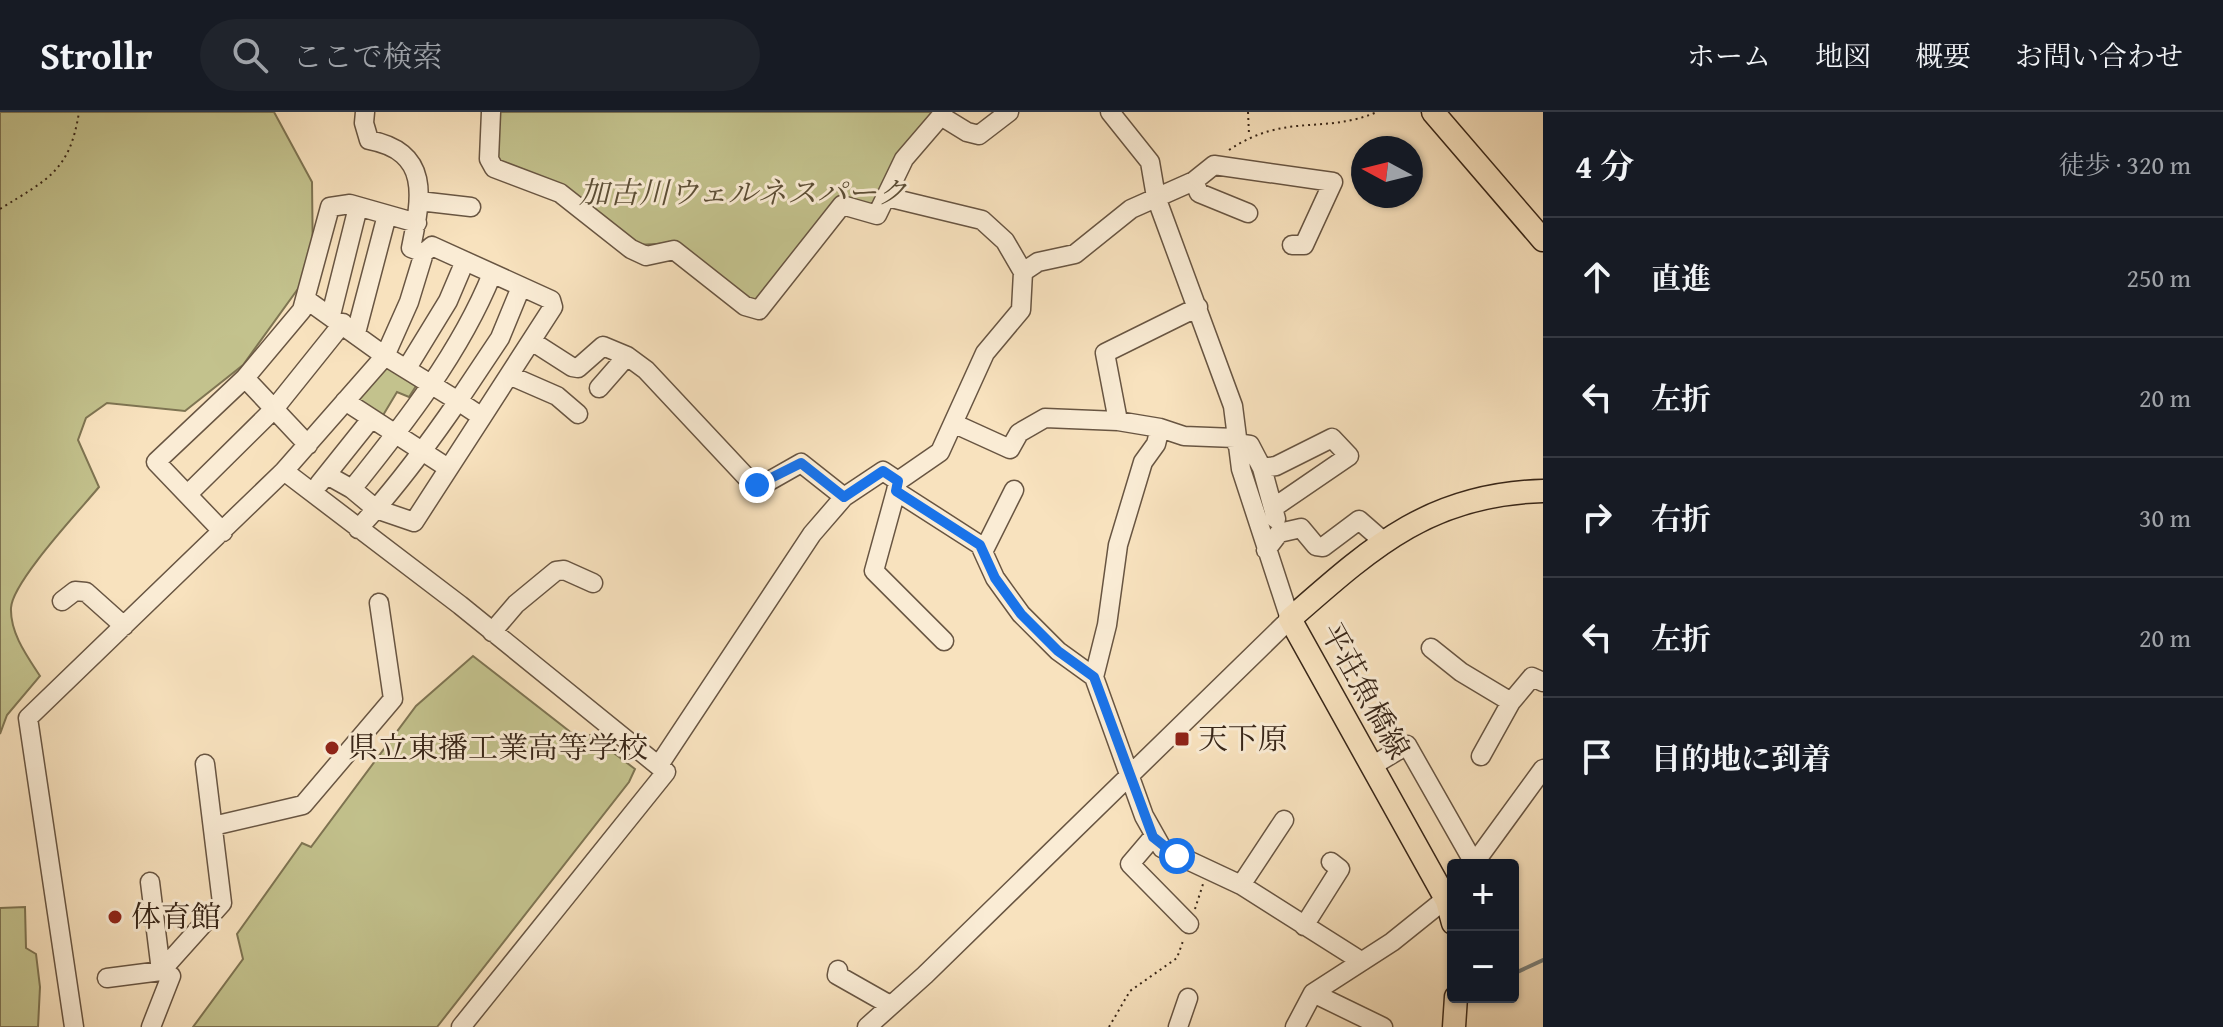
<!DOCTYPE html>
<html lang="ja">
<meta charset="utf-8">
<style>
body{margin:0;font-family:"Gentium Book Plus","Noto Serif JP",serif;background:#20242c;color:#f1f3f6}
.controls{position:absolute;right:24px;bottom:24px;display:grid;overflow:hidden;border-radius:8px;box-shadow:0 2px 6px #0004}
.controls button{width:72px;height:72px;display:grid;place-items:center;padding:0;border:0;border-bottom:2px solid #363941;background:#171b24;color:#f1f3f6;font:40px sans-serif}
.compass{position:absolute;left:1351px;top:24px;width:72px;height:72px;border-radius:50%;background:#171b24;box-shadow:0 2px 6px #0004;rotate:277deg}
.stop{position:absolute;width:24px;height:24px;margin:-18px;border:6px solid #1a73e8;border-radius:50%;background:#fff}
.stop.end{background:#1a73e8;border-color:#fff;box-shadow:0 2px 8px #0008}
.list{margin:0;padding:0;list-style:none}
h2{display:flex;justify-content:space-between;align-items:center;height:104px;margin:0;padding:0 32px;font-size:34px}
h2 small{font-size:26px;font-weight:400;color:#9ea1a6}
.list li{display:grid;grid-template-columns:52px 1fr auto;gap:24px;align-items:center;box-sizing:border-box;height:120px;padding:0 32px;border-top:2px solid #363941}
.list b{display:block;font-size:30px;white-space:nowrap}
.list em{font-size:26px;font-style:normal;color:#9ea1a6}
.icon{flex:none;width:44px;height:44px;fill:none;stroke:currentColor;stroke-width:2;stroke-linecap:round;stroke-linejoin:round}
.map{position:relative;flex:none;width:1543px;height:915px;overflow:hidden}
header{display:flex;align-items:center;gap:48px;box-sizing:border-box;height:112px;padding:0 40px;background:#171b24;border-bottom:2px solid #363941}
header strong{font-size:38px}
nav{display:flex;gap:44px;margin-inline-start:auto;font-size:28px}
.search{width:560px;height:72px;background:#20242c;display:flex;align-items:center;gap:20px;box-sizing:border-box;padding:0 28px;border-radius:44px;color:#9ea1a6;font-size:30px}
main{display:flex}
aside{flex:1;background:#171b24}
.map>svg:first-child{display:block}
.green{fill:#c3c28d;stroke:#7e7452;stroke-width:2}
.lines{fill:none;stroke-linecap:round;stroke-linejoin:round}
.stream{stroke:#787f7a;stroke-width:4}
.minor-casing{stroke:#685542;stroke-width:21}
.major-casing{stroke:#382618;stroke-width:25}
.path{stroke:#382618;stroke-width:2;stroke-dasharray:2 4;stroke-linecap:butt}
.minor{stroke:#faecd5;stroke-width:18}
.major{stroke:#f8e2be;stroke-width:22}
.route{stroke:#1a73e8;stroke-width:10}
.poi-dot{fill:#8f2418;stroke:#faecd5;stroke-width:3}
.labels{text-anchor:middle;stroke-width:6;stroke-linejoin:round;paint-order:stroke}
.park-label{font-size:30px;font-style:italic;fill:#5b4d35;stroke:#faecd5}
.street-label{font-size:30px;fill:#382618;stroke:#faecd5}
.poi-label{font-size:30px;fill:#382618;stroke:#faecd5;text-anchor:start}
</style>
<header>
<strong>Strollr</strong>
<div class="search"><svg class="icon" aria-label="search" viewBox="0 0 24 24"><circle cx="10" cy="10" r="6"/><path d="M15 15l6 6"/></svg>ここで検索</div>
<nav><a>ホーム</a><a>地図</a><a>概要</a><a>お問い合わせ</a></nav>
</header>
<main>
<div class="map">
<svg width="1543" height="915" viewBox="0 0 1543 915">
<rect width="100%" height="100%" fill="#f8e2be"/>
<filter id="stains"><feTurbulence type="fractalNoise" baseFrequency=".0025" numOctaves="4"/><feColorMatrix values="0 0 0 0 .2 0 0 0 0 .09 0 0 0 0 .02 0 0 0 .5 -.17"/></filter>
<radialGradient id="worn" r=".72"><stop offset=".6" stop-color="#630" stop-opacity="0"/><stop offset="1" stop-color="#630" stop-opacity=".3"/></radialGradient>
<!-- green -->
<path class="green" d="M0 0H274L312 70 313 156 243 253 185 299 107 291 86 306 78 328 99 375C80 398 12 470 11 496 10 521 27 544 40 564L7 603 0 622Z
M496 0H937L876 96 838 90 758 191 748 190 675 131 637 133 498 52Z
M387 252 418 271 409 285 397 280 382 305 355 291Z
M473 544 582 629 590 623 635 657 629 670 437 915H193L243 847 237 822 302 731 311 735 416 594Z
M25 795 26 836 36 842 40 875 38 915H0V796Z"/>
<g class="lines">
<!-- stream -->
<path class="stream" d="M1513 862 1543 848"/>
<!-- minor casing -->
<g class="minor-casing">
<path id="minor" d="M491 0 489 47 494 56 560 81 631 137 646 144 674 138 745 194 759 198 842 93 877 103 904 47 941 4 967 20 979 23 1009 0
M1194 69 1199 81 1248 101
M887 85 982 108 1005 129 1023 160
M419 89 471 95
M424 141 432 134 551 188 553 195 482 305
M307 188 385 244 458 289 500 226 521 175
M331 203 358 95
M356 221 387 103
M533 230 572 255 578 256 603 234 627 244 646 258 750 369 764 372 801 351 844 385
M407 256 448 189 465 149
M509 263 557 284 578 302
M245 266 308 333
M599 276 627 244
M345 289 448 356
M1118 309 1105 241 1198 195
M955 312 1010 337 1019 321 1045 306 1118 309 1160 316 1184 324 1235 326
M1236 331 1250 333 1262 356 1276 407
M1262 356 1276 354 1332 326 1349 344 1273 396
M284 359 460 493 666 660 461 915
M327 363 352 377 376 397 414 410 482 305 458 289C427 334 395 377 358 417
M898 369 896 379 980 433 995 466 1021 502 1058 539 1094 565 1144 704 1162 736 1241 773 1361 849
M319 372 371 307
M352 377C405 311 460 241 492 162
M896 379 874 459 944 529
M188 382 274 297 343 211
M223 420 156 350 245 266 302 198 330 95 350 92 417 111
M984 438 1014 378
M1266 438 1279 421 1301 416 1316 434 1323 435 1359 408 1383 429
M62 489 75 479 86 480 124 514
M492 520 516 492 556 459 564 458 593 471
M1431 536 1461 560 1511 590 1532 565 1543 570
M1094 565 1107 513 1118 433 1143 350 1156 332 1160 316
M1481 644 1511 590
M659 653 812 422 844 385 883 359 898 369 940 340 985 241 1021 198 1023 160 1038 150 1075 142 1131 97 1194 69 1214 53 1333 70 1304 133H1292
M1372 654 1407 633 1474 751
M213 714 303 693 393 587 379 491
M1153 725 1130 752 1189 812
M1473 753 1543 657
M150 770 161 859 171 864 151 915
M1241 773 1284 708
M1304 814 1340 757 1331 750
M838 858 837 863 890 893
M107 866 161 859 222 791 205 652
M1313 881 1383 915
M74 915 28 606 284 359 385 244 409 190 424 141 411 136C421 87 432 40 369 28L364 11 365 0
M867 915 925 863 1290 507 1241 357 1233 294 1156 85 1150 50 1110 0
M1178 915 1188 886
M1295 915 1313 881 1392 830 1453 781"/>
</g>
<!-- major casing -->
<g class="major-casing">
<path id="major" d="M1433 0 1543 128
M1453 811 1447 789 1290 507C1371 436 1429 382 1543 379
M1454 915 1456 885"/>
</g>
<!-- path -->
<path class="path" d="M1248 0 1249 22
M1229 38C1286 0 1323 23 1377 0
M0 97C48 67 70 59 79 0
M1195 797 1203 772
M1109 915 1130 879 1177 846 1183 829"/>
<!-- minor -->
<use href="#minor" class="minor"/>
<!-- major -->
<use href="#major" class="major"/>
</g>
<g class="lines">
<!-- route -->
<path class="route" d="M757 373 801 351 844 385 883 359 898 369 896 379 980 433 995 466 1021 502 1058 539 1094 565 1153 725 1177 744"/>
</g>
<!-- markers -->
<g class="poi-dot">
<rect x="1174" y="619" width="16" height="16" rx="4"/>
<circle cx="332" cy="636" r="8"/>
<circle cx="115" cy="805" r="8"/>
</g>
<g class="labels">
<!-- park labels -->
<g class="park-label">
<text x="743" y="91">加古川ウェルネスパーク</text>
</g>
<!-- street labels -->
<g class="street-label">
<text transform="translate(1365 579) rotate(61)" y="10">平荘魚橋線</text>
</g>
<!-- poi labels -->
<g class="poi-label">
<text x="1198" y="637">天下原</text>
<text x="348" y="646">県立東播工業高等学校</text>
<text x="131" y="815">体育館</text>
</g>
</g>
<rect width="100%" height="100%" filter="url(#stains)"/>
<rect width="100%" height="100%" fill="url(#worn)"/>
</svg>
<div class="controls">
<button>+</button>
<button>−</button>
</div>
<svg class="compass" viewBox="-18 -18 36 36"><path d="M0-13l5 13h-10z" fill="#e53935"/><path d="M0 13l5-13h-10z" fill="#9ea1a6"/></svg>
<div class="stop" style="left:1177px;top:744px"></div>
<div class="stop end" style="left:757px;top:373px"></div>
</div>
<aside>
<h2>4 分<small>徒歩 · 320 m</small></h2>
<ul class="list">
<li><svg class="icon" aria-label="ahead" viewBox="0 0 24 24"><path d="M12 20V5M6 11l6-6 6 6"/></svg><div><b>直進</b></div><em>250 m</em></li>
<li><svg class="icon" aria-label="left" viewBox="0 0 24 24"><path d="M17 20v-9H6M10 6l-5 5 5 5"/></svg><div><b>左折</b></div><em>20 m</em></li>
<li><svg class="icon" aria-label="right" viewBox="0 0 24 24"><path d="M7 20v-9h11M14 6l5 5-5 5"/></svg><div><b>右折</b></div><em>30 m</em></li>
<li><svg class="icon" aria-label="left" viewBox="0 0 24 24"><path d="M17 20v-9H6M10 6l-5 5 5 5"/></svg><div><b>左折</b></div><em>20 m</em></li>
<li><svg class="icon" aria-label="arrive" viewBox="0 0 24 24"><path d="M6 21V4h12l-3 4 3 4H6"/></svg><div><b>目的地に到着</b></div></li>
</ul>
</aside>
</main>
